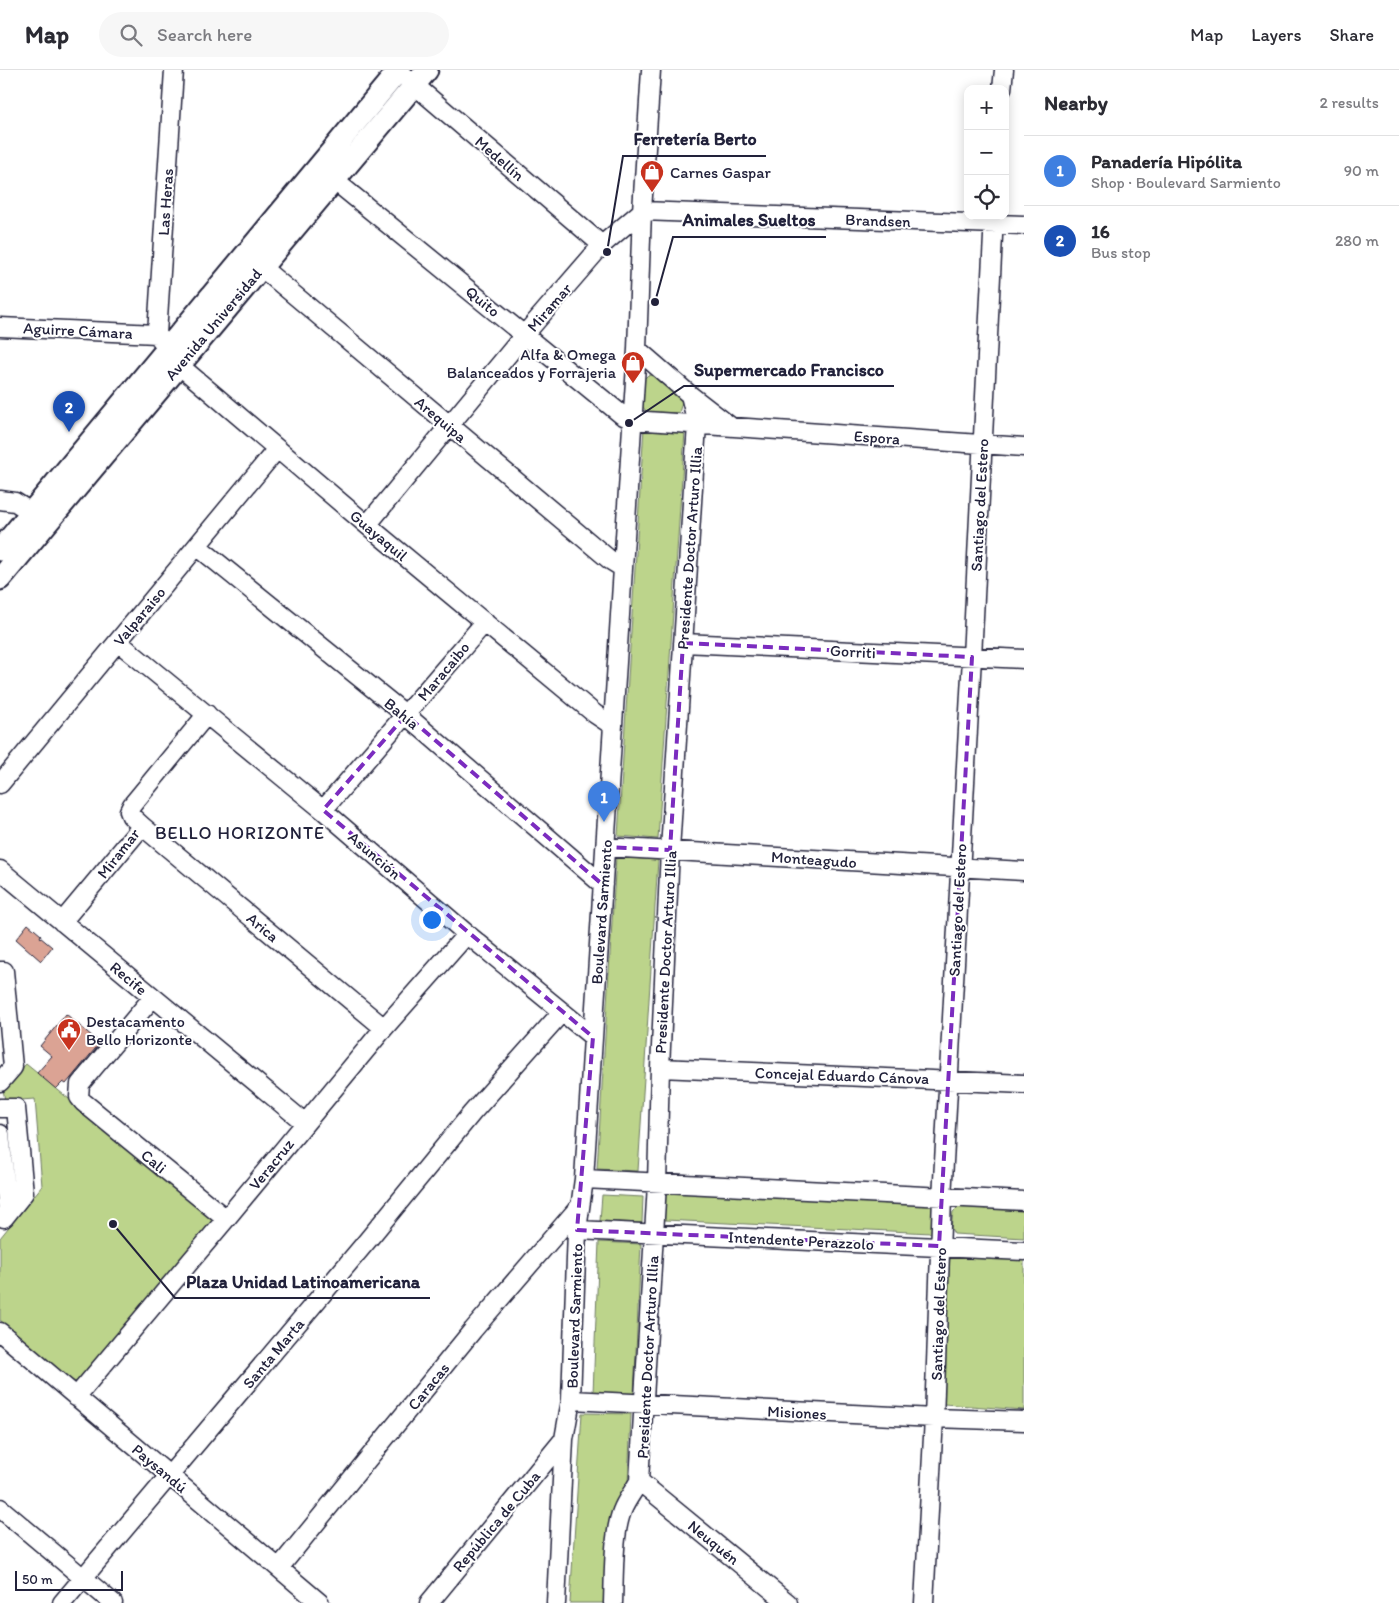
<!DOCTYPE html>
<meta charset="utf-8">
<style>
body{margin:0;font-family:Itim,sans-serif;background:#f7f7f7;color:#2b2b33}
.controls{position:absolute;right:15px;top:15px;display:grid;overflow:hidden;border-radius:10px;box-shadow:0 2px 12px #0003}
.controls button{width:45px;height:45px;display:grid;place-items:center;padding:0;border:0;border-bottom:1px solid #e1e1e2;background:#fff;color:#2b2b33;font:25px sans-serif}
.scale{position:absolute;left:15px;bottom:12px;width:108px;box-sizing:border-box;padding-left:5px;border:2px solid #22223b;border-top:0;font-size:14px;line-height:18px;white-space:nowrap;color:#22223b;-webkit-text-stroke:4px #fff;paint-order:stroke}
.you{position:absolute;left:431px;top:849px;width:18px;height:18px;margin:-12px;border:4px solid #fff;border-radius:50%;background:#1a73e8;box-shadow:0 0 0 8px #1a73e833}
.badge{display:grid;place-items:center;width:32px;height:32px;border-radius:50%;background:#2563eb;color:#fff;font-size:16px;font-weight:700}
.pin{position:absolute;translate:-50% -41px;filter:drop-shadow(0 1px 2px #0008)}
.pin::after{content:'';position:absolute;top:26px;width:18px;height:15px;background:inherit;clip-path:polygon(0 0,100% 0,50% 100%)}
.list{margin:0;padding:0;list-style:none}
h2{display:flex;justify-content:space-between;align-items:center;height:65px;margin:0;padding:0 20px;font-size:21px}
h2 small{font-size:16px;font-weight:400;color:#7c7c81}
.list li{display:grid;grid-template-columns:32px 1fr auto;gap:15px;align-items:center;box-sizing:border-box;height:70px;padding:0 20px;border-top:1px solid #e1e1e2}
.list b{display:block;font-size:19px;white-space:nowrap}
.list p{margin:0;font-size:16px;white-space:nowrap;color:#7c7c81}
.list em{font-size:16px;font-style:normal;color:#7c7c81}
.icon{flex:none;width:28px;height:28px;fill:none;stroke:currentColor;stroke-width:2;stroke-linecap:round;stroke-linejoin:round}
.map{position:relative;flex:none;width:1024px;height:1533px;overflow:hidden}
header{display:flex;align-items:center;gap:30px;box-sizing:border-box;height:70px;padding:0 25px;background:#fff;border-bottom:1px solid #e1e1e2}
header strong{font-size:24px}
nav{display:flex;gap:28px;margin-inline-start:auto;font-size:18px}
.search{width:350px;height:45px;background:#f7f7f7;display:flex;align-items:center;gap:12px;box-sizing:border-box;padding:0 18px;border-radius:28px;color:#7c7c81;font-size:19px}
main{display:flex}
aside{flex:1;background:#fff}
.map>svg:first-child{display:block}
.green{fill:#bcd48b;stroke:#6f7b63}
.building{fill:#dba394;stroke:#22223b}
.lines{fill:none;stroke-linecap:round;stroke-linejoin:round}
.minor-casing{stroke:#22223b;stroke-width:21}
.major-casing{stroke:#22223b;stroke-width:25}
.minor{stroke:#fff;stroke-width:18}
.major{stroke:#fff;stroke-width:21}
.marked{fill:none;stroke:#7b2cbf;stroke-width:4;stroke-dasharray:10 6;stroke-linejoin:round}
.labels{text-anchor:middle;stroke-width:4;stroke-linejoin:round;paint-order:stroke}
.street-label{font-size:16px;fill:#22223b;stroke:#fff}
.poi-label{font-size:16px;fill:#22223b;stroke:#fff;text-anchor:start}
.neighbourhood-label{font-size:18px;letter-spacing:1px;fill:#22223b;stroke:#fff}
.leader{fill:none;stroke:#22223b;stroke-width:2}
.callout-dot{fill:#22223b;stroke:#fff;stroke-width:2}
.callout-label{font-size:18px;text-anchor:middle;font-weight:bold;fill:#22223b;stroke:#fff;stroke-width:4;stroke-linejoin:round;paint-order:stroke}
</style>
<header>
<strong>Map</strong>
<div class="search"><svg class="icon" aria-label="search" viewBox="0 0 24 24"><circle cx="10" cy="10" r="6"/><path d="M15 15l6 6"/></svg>Search here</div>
<nav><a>Map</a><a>Layers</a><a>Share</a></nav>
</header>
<main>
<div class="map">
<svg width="1024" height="1533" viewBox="0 0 1024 1533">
<rect width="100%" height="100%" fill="#fff"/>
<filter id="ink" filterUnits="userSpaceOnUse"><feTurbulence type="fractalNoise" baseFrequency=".02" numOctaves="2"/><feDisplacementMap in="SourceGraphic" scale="10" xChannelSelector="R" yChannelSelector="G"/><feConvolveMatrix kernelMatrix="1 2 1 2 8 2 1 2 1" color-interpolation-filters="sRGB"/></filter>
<g filter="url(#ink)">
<!-- green -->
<path class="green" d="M648 305 653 306 680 328 682 332 679 343 647 342 642 336 644 309Z
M644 358 685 361 658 769 618 766Z
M616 787 658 790 638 1101 597 1099Z
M26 994 210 1144 214 1149V1152L79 1312 72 1311 0 1250V1168L42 1116 35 1029 5 1031 3 1019Z
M667 1122 932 1135 936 1137 933 1162 931 1163 665 1150 662 1149 664 1123Z
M602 1125 643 1127 642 1153 600 1151Z
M958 1137 1024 1140V1168L954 1164 951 1158 953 1142Z
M599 1172 641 1174 634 1324 593 1323Z
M1024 1185V1340L944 1334 941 1333 940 1327 950 1186Z
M582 1343 631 1344 628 1413 607 1533H570Z"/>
<!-- building -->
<path class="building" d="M28 854 41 865 40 867 52 877 41 891 16 869Z
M66 944 100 973 66 1014 63 1012 56 1019 37 1003 52 986 40 976Z"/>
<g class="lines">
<!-- minor casing -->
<g class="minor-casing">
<path id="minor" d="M405 7 602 175
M1002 19 1004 0
M335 111 622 345 632 350 1024 377
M642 141 1024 155
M261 197 610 490 623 498
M0 257 157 264
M157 264 180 296 367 455 595 644 613 656
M157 264 174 0
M690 325 730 356
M0 430 15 432 42 449
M367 455 525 264 602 175 642 141
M197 476 406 645 603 815
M118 572 323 740 467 864 593 967
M683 573 1024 589
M0 714 277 379
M323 740 485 552
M142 756 384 958
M605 777 1024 801
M0 800 305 1053
M62 852 142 756 131 746 129 741 132 735 207 644
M0 901H4L13 997 0 1012
M153 927 80 1014 79 1027 83 1032 226 1149
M660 998 1024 1014
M0 1038H16L24 1123 8 1143
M0 1064 8 1143 4 1148
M584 1109 1024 1131
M577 1160 1024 1181
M0 1262 320 1533
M76 1327 226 1149 384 958 467 864
M571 1330 934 1348 1024 1351
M639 1411 788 1533
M0 1438 113 1533
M279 1498 473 1260 580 1136
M62 1533 367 1171 472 1043 562 942
M429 1533 564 1369
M556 1533 564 1369 571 1330 577 1160 584 1109 637 279 642 141 651 0
M613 1533C614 1508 613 1463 622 1441 626 1430 634 1421 639 1411L657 1114 660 998 670 780 697 354 690 325 637 279
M924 1533 934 1348 942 1128 972 587 994 146"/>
</g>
<!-- major casing -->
<g class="major-casing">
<path id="major" d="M0 480 399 0
M0 509 427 0"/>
</g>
<!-- minor -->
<use href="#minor" class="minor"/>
<!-- major -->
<use href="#major" class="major"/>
</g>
</g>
<!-- marked area -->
<path class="marked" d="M683 573 972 587 939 1176 577 1160 593 967 323 740 406 645 603 815 605 777 670 780Z"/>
<!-- icons -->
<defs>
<g id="shop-pin" transform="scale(1.25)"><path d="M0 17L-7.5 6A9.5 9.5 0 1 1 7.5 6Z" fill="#c8321e" stroke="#fff"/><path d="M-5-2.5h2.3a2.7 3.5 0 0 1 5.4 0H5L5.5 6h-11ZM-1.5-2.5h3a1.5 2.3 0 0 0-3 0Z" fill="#fff"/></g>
<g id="civic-pin" transform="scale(1.25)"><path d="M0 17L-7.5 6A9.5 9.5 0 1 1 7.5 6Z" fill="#c8321e" stroke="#fff"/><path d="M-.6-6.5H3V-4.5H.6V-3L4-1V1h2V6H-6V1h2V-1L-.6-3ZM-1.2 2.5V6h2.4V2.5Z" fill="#fff"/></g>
</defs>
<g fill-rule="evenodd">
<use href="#shop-pin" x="652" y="102"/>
<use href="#shop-pin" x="633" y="293"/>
<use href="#civic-pin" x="69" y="960"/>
</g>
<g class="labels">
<!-- street labels -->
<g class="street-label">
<text transform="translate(500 88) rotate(41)" y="6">Medellín</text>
<text transform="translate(165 132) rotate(-86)" y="6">Las Heras</text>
<text transform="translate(878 150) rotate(2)" y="6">Brandsen</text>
<text transform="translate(483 231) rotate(39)" y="6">Quito</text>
<text transform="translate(549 237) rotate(-49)" y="6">Miramar</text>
<text transform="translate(213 254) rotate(-50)" y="6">Avenida Universidad</text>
<text transform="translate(78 260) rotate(3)" y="6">Aguirre Cámara</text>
<text transform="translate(441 349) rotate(40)" y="6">Arequipa</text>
<text transform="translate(877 367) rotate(4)" y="6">Espora</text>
<text transform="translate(979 435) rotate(-87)" y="6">Santiago del Estero</text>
<text transform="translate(379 465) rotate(40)" y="6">Guayaquil</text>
<text transform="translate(689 478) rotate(-86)" y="6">Presidente Doctor Arturo Illia</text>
<text transform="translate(139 546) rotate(-50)" y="6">Valparaiso</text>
<text transform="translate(853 581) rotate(3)" y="6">Gorriti</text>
<text transform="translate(443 601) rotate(-50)" y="6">Maracaibo</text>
<text transform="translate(402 643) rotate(40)" y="6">Bahía</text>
<text transform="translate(118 783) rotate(-52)" y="6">Miramar</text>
<text transform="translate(375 785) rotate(41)" y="6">Asunción</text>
<text transform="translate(814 789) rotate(4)" y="6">Monteagudo</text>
<text transform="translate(957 840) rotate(-87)" y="6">Santiago del Estero</text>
<text transform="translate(601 842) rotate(-86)" y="6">Boulevard Sarmiento</text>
<text transform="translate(263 857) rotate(40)" y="6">Arica</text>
<text transform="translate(665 882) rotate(-87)" y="6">Presidente Doctor Arturo Illia</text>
<text transform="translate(129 908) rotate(40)" y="6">Recife</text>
<text transform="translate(842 1005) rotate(2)" y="6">Concejal Eduardo Cánova</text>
<text transform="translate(154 1091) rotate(39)" y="6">Cali</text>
<text transform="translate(271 1094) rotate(-51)" y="6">Veracruz</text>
<text transform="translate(801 1170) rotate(3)" y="6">Intendente Perazzolo</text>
<text transform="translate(938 1244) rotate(-88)" y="6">Santiago del Estero</text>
<text transform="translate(574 1246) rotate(-88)" y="6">Boulevard Sarmiento</text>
<text transform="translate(273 1283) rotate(-50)" y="6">Santa Marta</text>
<text transform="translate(647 1287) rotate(-87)" y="6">Presidente Doctor Arturo Illia</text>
<text transform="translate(428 1316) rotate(-51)" y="6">Caracas</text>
<text transform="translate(797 1342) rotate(3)" y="6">Misiones</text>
<text transform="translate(160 1398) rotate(40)" y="6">Paysandú</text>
<text transform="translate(496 1451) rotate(-50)" y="6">República de Cuba</text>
<text transform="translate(714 1472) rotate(39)" y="6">Neuquén</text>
</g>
<!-- poi labels -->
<g class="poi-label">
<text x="670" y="108">Carnes Gaspar</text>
<text x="616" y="290" text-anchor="end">Alfa &amp; Omega<tspan x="616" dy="18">Balanceados y Forrajeria</tspan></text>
<text x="86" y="957">Destacamento<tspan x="86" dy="18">Bello Horizonte</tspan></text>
</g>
<!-- neighbourhood labels -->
<g class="neighbourhood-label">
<text x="240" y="769">BELLO HORIZONTE</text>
</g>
</g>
<!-- callouts -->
<path class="leader" d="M607 182L623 86H766M655 232L673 167H826M629 353L684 316H894M113 1154L175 1228H430"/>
<g class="callout-dot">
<circle cx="607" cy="182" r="5"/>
<circle cx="655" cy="232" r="5"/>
<circle cx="629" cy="353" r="5"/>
<circle cx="113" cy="1154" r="5"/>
</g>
<g class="callout-label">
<text x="695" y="75">Ferretería Berto</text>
<text x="749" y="156">Animales Sueltos</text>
<text x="789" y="306">Supermercado Francisco</text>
<text x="303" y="1218">Plaza Unidad Latinoamericana</text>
</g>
</svg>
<div class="controls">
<button>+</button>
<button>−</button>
<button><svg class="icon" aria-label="locate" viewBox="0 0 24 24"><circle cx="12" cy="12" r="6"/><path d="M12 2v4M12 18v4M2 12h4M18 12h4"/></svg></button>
</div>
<div class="scale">50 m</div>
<div class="you"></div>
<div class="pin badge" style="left:604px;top:752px;background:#3f7fe0">1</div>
<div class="pin badge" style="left:69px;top:362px;background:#1a4fb4">2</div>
</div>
<aside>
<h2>Nearby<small>2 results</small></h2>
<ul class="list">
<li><span class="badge" style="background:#3f7fe0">1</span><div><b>Panadería Hipólita</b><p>Shop · Boulevard Sarmiento</p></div><em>90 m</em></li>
<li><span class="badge" style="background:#1a4fb4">2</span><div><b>16</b><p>Bus stop</p></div><em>280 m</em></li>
</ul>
</aside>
</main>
